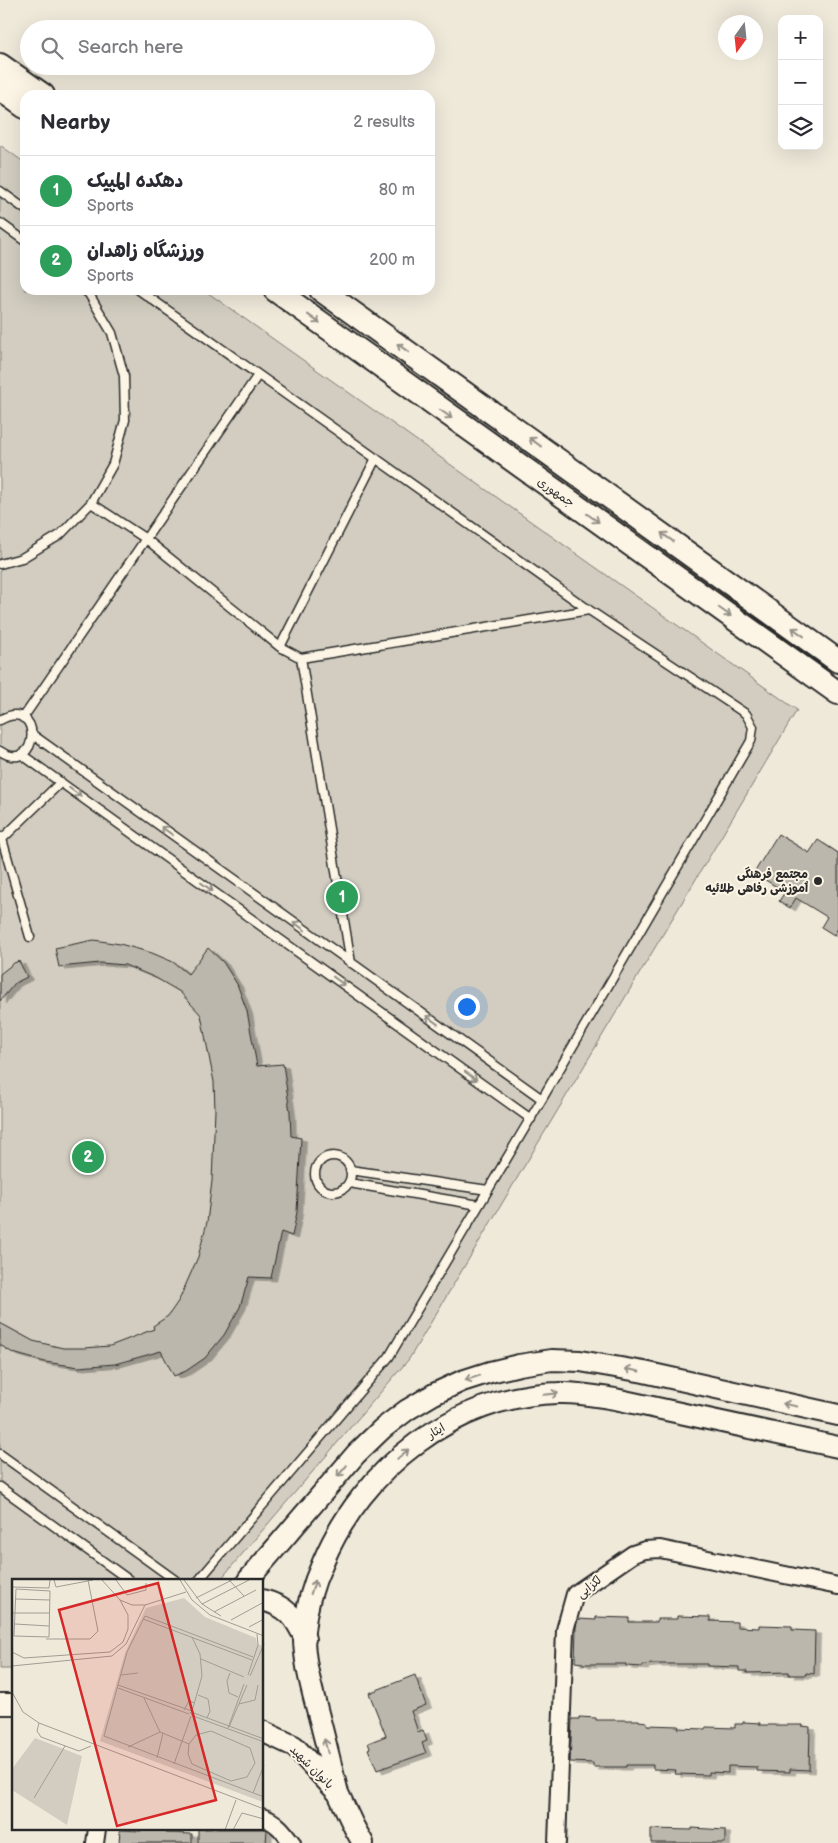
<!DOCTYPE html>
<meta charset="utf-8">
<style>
body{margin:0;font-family:"Balsamiq Sans","Playpen Sans Arabic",sans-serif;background:#f7f7f7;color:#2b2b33}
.controls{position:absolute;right:15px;top:15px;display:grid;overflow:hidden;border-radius:10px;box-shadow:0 5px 20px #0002}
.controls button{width:45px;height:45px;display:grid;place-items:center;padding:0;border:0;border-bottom:1px solid #e1e1e2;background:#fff;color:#2b2b33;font:25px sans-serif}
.compass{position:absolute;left:718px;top:15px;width:45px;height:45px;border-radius:50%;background:#fff;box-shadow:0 5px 20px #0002;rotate:195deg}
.you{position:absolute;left:466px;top:1006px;width:18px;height:18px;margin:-12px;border:4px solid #fff;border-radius:50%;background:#1a73e8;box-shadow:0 0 0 8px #1a73e833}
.badge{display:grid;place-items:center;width:32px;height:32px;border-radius:50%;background:#2b2b2b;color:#fff;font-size:16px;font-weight:700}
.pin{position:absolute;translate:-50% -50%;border:2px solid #fff;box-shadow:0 1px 5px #0006}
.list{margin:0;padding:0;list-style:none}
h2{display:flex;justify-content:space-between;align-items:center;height:65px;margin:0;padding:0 20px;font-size:21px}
h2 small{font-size:16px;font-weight:400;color:#7c7c81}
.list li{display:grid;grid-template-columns:32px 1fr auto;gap:15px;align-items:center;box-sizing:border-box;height:70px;padding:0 20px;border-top:1px solid #e1e1e2}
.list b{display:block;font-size:19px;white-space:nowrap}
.list p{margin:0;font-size:16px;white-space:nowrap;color:#7c7c81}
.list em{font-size:16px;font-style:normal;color:#7c7c81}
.icon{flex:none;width:28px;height:28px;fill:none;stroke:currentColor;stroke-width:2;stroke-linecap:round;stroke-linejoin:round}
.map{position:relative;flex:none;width:838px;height:1843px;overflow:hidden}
.search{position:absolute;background:#fff;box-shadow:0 5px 20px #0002;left:20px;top:20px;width:415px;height:55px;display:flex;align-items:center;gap:12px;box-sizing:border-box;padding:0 18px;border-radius:28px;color:#7c7c81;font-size:19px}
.panel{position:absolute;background:#fff;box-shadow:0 5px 20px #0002;left:20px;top:90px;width:415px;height:205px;border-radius:15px}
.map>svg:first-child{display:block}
.green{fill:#d2cdc0;stroke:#7e7c76}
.building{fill:#bcb7ac;stroke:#2b2b2b;filter:url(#shadow)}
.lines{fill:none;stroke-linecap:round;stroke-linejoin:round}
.service-casing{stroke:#2b2b2b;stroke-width:11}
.minor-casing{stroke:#2b2b2b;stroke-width:20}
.tertiary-casing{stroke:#2b2b2b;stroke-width:24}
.secondary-casing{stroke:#2b2b2b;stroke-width:26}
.service{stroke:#fcf5e5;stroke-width:8}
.minor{stroke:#fcf5e5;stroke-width:16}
.tertiary{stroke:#fcf5e5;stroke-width:20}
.secondary{stroke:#fcf5e5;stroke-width:22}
.oneway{stroke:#949088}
.poi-dot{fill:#2b2b2b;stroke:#fcf5e5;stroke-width:2}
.labels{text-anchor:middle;stroke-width:4;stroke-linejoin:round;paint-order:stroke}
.street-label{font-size:12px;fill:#2b2b2b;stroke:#fcf5e5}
.poi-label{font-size:12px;font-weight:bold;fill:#2b2b2b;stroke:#fcf5e5;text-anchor:end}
.inset-road{fill:none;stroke:#a19d94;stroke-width:1}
.view{fill:#d62828;fill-opacity:0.15;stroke:#d62828;stroke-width:2.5}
.inset-edge{fill:none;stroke:#2b2b2b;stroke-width:2.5}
</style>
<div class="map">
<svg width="838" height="1843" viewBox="0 0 838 1843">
<defs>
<filter id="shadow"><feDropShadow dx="5.5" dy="3" stdDeviation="0" flood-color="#0004"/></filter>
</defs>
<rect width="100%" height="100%" fill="#efe9da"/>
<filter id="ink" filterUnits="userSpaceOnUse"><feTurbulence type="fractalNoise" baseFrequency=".02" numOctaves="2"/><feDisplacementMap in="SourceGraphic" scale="10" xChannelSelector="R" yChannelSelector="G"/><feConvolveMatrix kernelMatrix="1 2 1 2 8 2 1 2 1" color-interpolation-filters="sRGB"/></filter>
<g filter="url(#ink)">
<!-- green -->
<path class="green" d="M0 145 25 163V290H204L797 710 409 1359 220 1580H14V1669H0Z"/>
<!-- building -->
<path class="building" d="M778 834 809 853 818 840 838 853V928L834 935 821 927 827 917 796 898 790 908 779 901 785 892 754 873Z
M94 940 120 944 152 953 173 962 188 974 208 948 223 962 237 984 247 1011 257 1066 283 1064 290 1112 291 1136 301 1138 297 1212 292 1236 281 1232 271 1278 249 1277 240 1307 224 1335 205 1358 186 1371 174 1376 161 1351 115 1364 79 1367 45 1362 13 1353 0 1345V1323L33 1341 63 1348H84L110 1346 154 1329 153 1326 168 1316 179 1300 198 1257 207 1222 212 1181 215 1110 214 1082 201 1015 180 992 156 978 125 965 100 963 59 967 55 948Z
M19 961 27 977 15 983 0 1001V974L14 963Z
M677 1616 710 1617V1621L737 1622V1627L759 1628V1625L792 1626V1630L815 1631 814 1674 806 1673V1675H789V1672L747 1673V1671H739V1667L707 1666V1664H651L643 1665V1667L626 1666V1664H583V1663L575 1662 576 1627 578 1619 596 1620V1617L629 1618V1622H657V1619H677Z
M415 1675 426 1705 411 1711 418 1732 423 1730 427 1741 422 1743 426 1753 377 1770 368 1749 370 1748 368 1743 386 1736 369 1693Z
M579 1717 596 1718V1720H639V1721L647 1722V1725L679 1726 678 1728 705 1729 706 1727 735 1728V1724H743V1722L760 1723V1725H803L802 1726 810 1727 809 1770 790 1769V1772L757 1771V1767L728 1766V1773L709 1772V1775L675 1774 676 1770 653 1769V1765H626V1767H593V1763L570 1762 572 1719H579Z
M692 1828 725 1830V1843H651V1829L692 1830Z
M141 1829H167L166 1833 192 1834V1843H119L120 1830 141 1831Z
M198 1829H265L267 1830 266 1843H198Z"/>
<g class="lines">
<!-- service casing -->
<g class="service-casing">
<path id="service" d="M0 191 25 209
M0 223 25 241
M139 290 589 610 746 714 753 727 751 741 542 1099 389 1357 199 1580
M91 503 146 539 280 647 301 658 589 610
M0 564 22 558 60 535 91 503 113 464 125 420 124 376 112 333 89 294 84 290
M280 647 376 458
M301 658 351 963
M23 718 258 375
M0 720C44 695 40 777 0 751
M33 735 542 1099
M21 754 531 1119
M0 837 2 839 61 782
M2 839 30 937
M315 1174a18 18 0 1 1 36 0a18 18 0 1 1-36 0Z
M350 1170 488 1190
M349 1183 479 1205
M0 1454 175 1580
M0 1487 129 1580"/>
</g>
<!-- minor casing -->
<g class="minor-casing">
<path id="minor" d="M262 1817C276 1821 284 1832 292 1843
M95 1843 97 1829
M557 1843 565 1630 575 1594 633 1554 645 1550 660 1549 838 1586"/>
</g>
<!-- tertiary casing -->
<g class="tertiary-casing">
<path id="tertiary" d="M248 1580 356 1454 382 1429 407 1410 434 1394 462 1381 490 1372 519 1365 552 1360 580 1361 644 1372 838 1415
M262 1600C287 1606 295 1617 305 1639
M0 1704H14
M262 1731 294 1746 338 1793 354 1827 363 1843
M338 1793C331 1766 325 1739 318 1713 311 1686 303 1658 304 1631 306 1607 313 1584 323 1562 362 1469 455 1395 558 1393 577 1392 596 1396 615 1399L838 1447"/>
</g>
<!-- secondary casing -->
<g class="secondary-casing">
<path id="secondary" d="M0 65 43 95
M0 89 25 107
M275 290 838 693
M321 290 838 661"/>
</g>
<!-- service -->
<use href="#service" class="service"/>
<!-- minor -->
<use href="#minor" class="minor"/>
<!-- tertiary -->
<use href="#tertiary" class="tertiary"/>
<!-- secondary -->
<use href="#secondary" class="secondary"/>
</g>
<!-- one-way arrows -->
<defs><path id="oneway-shaft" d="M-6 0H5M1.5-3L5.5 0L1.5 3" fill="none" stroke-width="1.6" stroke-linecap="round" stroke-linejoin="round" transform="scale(1.25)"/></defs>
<g class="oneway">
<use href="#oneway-shaft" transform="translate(314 319) rotate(36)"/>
<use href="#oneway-shaft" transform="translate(403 348) rotate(-144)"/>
<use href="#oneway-shaft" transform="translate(446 414) rotate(35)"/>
<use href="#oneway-shaft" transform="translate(535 442) rotate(-144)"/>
<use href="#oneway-shaft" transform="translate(593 518) rotate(35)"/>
<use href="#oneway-shaft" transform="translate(667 537) rotate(-144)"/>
<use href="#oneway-shaft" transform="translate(725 612) rotate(35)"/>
<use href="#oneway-shaft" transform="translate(798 632) rotate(-144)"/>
<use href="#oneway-shaft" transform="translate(75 792) rotate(36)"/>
<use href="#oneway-shaft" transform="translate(167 831) rotate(-144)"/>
<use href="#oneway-shaft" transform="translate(207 887) rotate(36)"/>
<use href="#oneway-shaft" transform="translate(299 926) rotate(-144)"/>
<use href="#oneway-shaft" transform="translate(339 981) rotate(36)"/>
<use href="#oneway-shaft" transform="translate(432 1020) rotate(-144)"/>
<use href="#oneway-shaft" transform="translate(471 1076) rotate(36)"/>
<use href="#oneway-shaft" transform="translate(632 1370) rotate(-168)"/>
<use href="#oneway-shaft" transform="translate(472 1378) rotate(162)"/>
<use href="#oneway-shaft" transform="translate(551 1394) rotate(-5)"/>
<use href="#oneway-shaft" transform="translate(790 1405) rotate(-168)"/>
<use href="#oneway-shaft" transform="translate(403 1454) rotate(-40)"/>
<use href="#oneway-shaft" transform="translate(342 1471) rotate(130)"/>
<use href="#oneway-shaft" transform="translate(313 1587) rotate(-72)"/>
<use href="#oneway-shaft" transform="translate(326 1746) rotate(-104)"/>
</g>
</g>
<!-- markers -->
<circle class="poi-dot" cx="818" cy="881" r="5"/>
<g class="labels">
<!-- street labels -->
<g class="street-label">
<text transform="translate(556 492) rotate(35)" y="4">جمهوری</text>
<text transform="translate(436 1431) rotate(-31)" y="4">ایثار</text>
<text transform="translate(589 1587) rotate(-39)" y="4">لکزایی</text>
<text transform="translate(312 1767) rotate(45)" y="4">بانوان شهید</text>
</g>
<!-- poi labels -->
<g class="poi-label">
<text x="808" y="878">مجتمع فرهنگی<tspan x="808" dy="14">ٱموزشی رفاهی طلائیه</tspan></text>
</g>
</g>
<!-- overview -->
<g transform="translate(12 1579)">
<rect width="251" height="251" fill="#efe9da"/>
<path d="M172 19 193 38 244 59 245 65 251 67V223L88 162 113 74 134 29ZM23 159 70 177 55 246 0 211V190Z" fill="#d2cdc0"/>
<path class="inset-road" d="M42 1 44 8 81 1M90 1 108 21 120 26H133L174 13M104 1 115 16 134 11V4M168 1 180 21 198 36 252 57M172 1 190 25 209 37M217 1 232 17M0 8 37 9 38 1M4 10 38 12 37 58 2 57ZM184 19 220 1M4 20 38 21M190 25 237 1M202 33 244 11M0 34H37M131 40 240 81M219 41 252 23M3 45 37 47M237 48 252 40M34 60H78L86 52 76 1M0 73 12 79 98 73 111 63 116 50V36L108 21M241 78 133 37 115 73 92 157 252 218M189 80 232 98M0 87 100 77 114 65 133 26M218 94 215 102 217 114 226 118M109 96 126 94M236 96 246 66 245 55M238 97 252 65M106 106 180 132 181 137 178 133M106 109 177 135M0 113 11 133 27 144 252 230M186 116 196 120 198 132 195 139M132 119 148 153M227 125 243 121 246 106M172 131 177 122 183 124M180 132 190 97 188 75 180 58M182 134 252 160M181 137 252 163M27 144 25 152 29 158 67 172 79 167M217 148 235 106M216 149 232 105M199 152 238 169 243 184 235 198 219 202 180 185 176 175 177 165 184 156ZM116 168 148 153 177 165M145 179 151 154M162 185 179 137M241 214 252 186M22 219 53 167M213 251 224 221M221 251 230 234 252 240"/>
<path class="view" d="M146 4 204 221 105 247 47 31Z"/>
<rect width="251" height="251" class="inset-edge"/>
</g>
</svg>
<div class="controls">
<button>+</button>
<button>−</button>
<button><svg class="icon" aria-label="layers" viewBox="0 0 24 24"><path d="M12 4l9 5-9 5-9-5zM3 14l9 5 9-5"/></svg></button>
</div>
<svg class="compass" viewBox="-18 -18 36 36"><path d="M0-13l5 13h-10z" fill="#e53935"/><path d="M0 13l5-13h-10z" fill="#7c7c81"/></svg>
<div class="you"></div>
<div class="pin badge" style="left:342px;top:897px;background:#2e9e5b">1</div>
<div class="pin badge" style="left:88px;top:1157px;background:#2e9e5b">2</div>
<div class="search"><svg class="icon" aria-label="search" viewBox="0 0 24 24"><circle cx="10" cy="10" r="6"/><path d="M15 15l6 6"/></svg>Search here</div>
<section class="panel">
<h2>Nearby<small>2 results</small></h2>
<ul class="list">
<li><span class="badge" style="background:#2e9e5b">1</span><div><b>دهکده المپیک</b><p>Sports</p></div><em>80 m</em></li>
<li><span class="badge" style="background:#2e9e5b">2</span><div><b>ورزشگاه زاهدان</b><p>Sports</p></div><em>200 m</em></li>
</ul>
</section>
</div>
